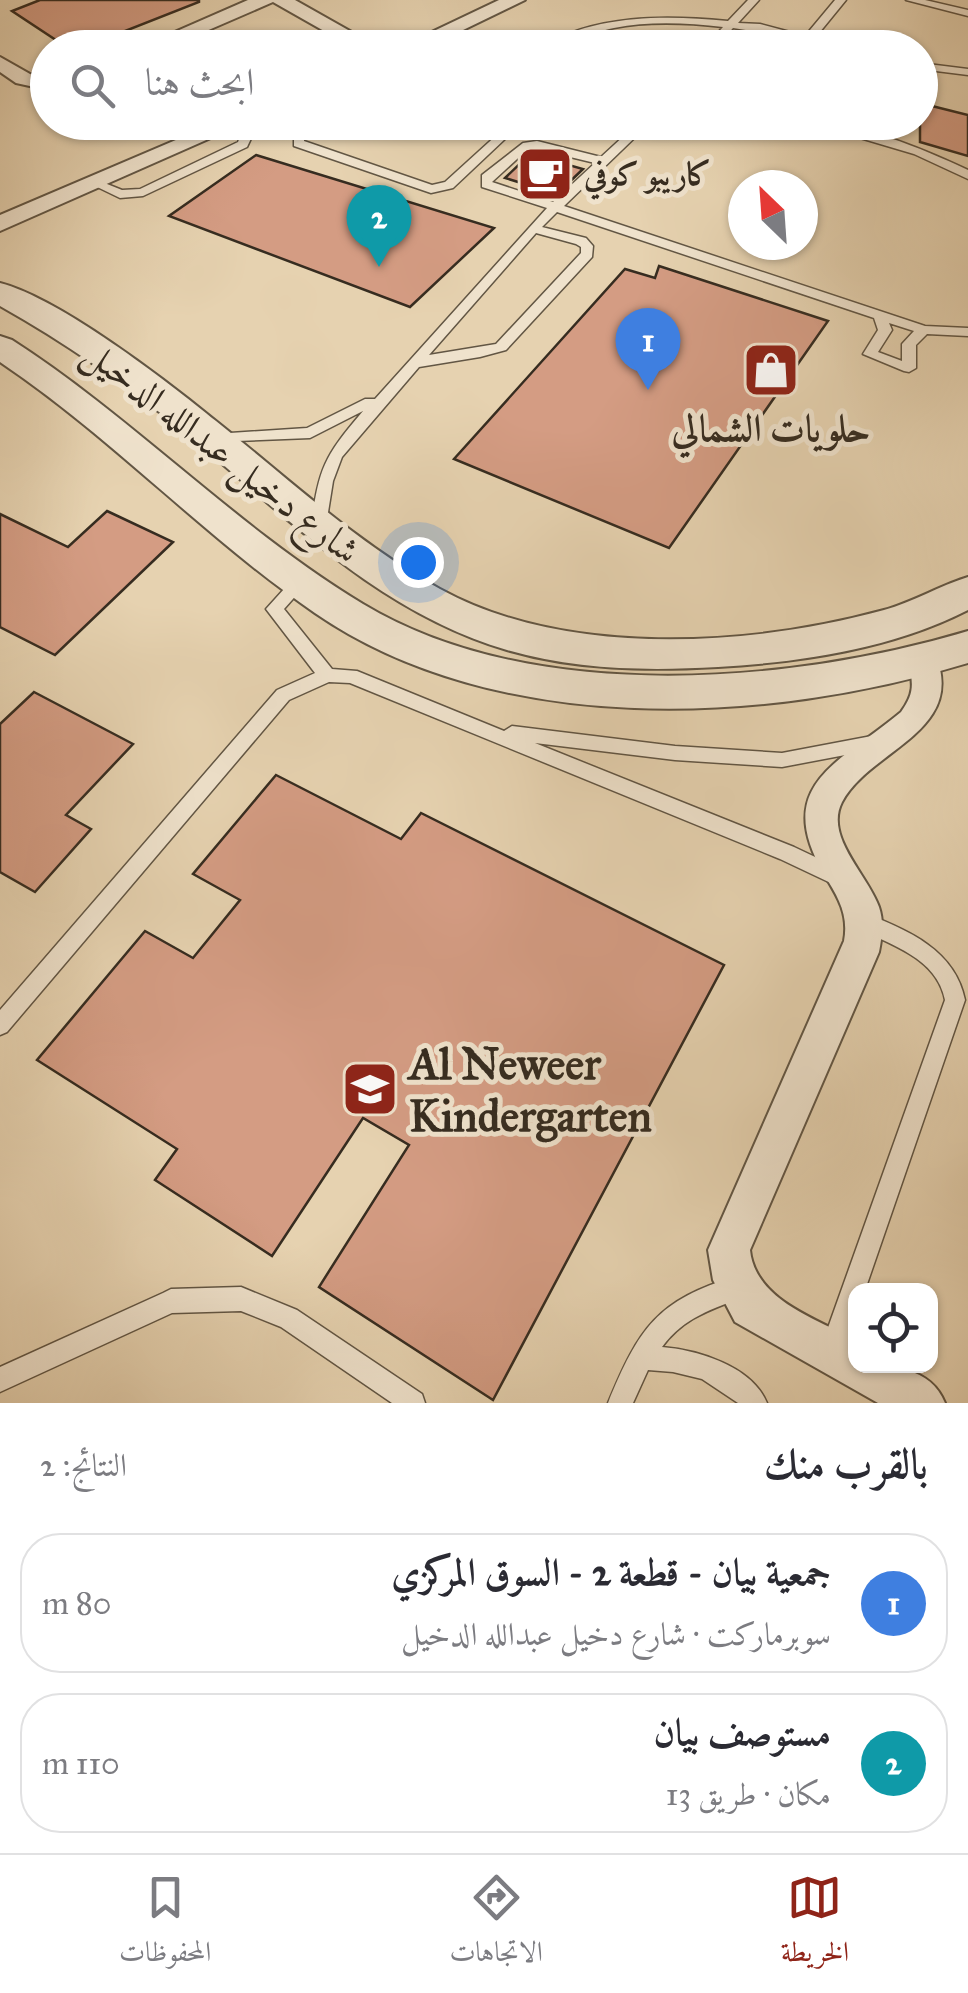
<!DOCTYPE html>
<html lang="ar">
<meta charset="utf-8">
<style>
body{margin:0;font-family:"IM FELL Great Primer",Amiri,serif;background:#f2f2f3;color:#2b2b33;direction:rtl}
.controls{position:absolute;right:30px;bottom:30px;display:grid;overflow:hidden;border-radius:20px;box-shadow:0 2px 8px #0004}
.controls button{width:90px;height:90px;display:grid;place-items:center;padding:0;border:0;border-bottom:2px solid #e1e1e2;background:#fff;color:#2b2b33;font:50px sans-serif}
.compass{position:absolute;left:728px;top:170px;width:90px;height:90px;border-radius:50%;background:#fff;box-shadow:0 2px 8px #0004;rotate:335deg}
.you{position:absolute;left:418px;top:562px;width:35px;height:35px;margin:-25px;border:8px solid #fff;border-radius:50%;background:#1a73e8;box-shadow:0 0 0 15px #1a73e833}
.badge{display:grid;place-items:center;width:65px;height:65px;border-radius:50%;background:#8f2418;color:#fff;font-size:32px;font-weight:700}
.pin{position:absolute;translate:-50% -82px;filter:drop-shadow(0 2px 5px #0008)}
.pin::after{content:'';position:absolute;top:52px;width:35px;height:30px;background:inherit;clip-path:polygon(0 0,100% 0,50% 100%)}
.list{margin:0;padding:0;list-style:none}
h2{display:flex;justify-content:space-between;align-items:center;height:130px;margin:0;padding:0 40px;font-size:42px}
h2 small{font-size:32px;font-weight:400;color:#7c7c81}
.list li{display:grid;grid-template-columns:65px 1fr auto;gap:30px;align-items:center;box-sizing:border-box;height:140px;margin:0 20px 20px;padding:0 20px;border:2px solid #e1e1e2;border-radius:40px}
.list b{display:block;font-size:38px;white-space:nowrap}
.list p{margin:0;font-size:32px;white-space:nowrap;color:#7c7c81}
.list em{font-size:32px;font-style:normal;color:#7c7c81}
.icon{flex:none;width:55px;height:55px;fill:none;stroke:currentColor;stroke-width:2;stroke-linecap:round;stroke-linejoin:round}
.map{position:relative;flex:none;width:968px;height:1403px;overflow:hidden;direction:ltr}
.search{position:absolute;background:#fff;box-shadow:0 2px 8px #0004;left:30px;right:30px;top:30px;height:110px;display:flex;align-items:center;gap:25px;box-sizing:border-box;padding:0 35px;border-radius:55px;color:#7c7c81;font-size:38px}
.sheet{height:450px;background:#fff}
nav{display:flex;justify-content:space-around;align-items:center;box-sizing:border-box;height:140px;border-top:2px solid #e1e1e2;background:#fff;font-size:28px;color:#7c7c81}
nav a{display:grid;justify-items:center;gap:5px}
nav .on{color:#8f2418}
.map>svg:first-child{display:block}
.building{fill:#d49c83;stroke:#362c20;stroke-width:2.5}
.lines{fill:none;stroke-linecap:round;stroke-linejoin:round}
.service-casing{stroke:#625644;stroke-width:3}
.minor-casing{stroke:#625644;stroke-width:4}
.tertiary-casing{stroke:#625644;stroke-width:4}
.service{fill:#efe2cc;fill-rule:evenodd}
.minor{fill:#efe2cc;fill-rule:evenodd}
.tertiary{fill:#efe2cc;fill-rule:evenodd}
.labels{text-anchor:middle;stroke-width:10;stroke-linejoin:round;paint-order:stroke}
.far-poi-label{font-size:32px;font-weight:bold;fill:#362c20;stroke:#efe2cc;text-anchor:start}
.poi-label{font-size:38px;font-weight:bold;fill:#362c20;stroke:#efe2cc}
.street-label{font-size:38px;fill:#362c20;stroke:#efe2cc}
.near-poi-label{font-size:45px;font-weight:bold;fill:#362c20;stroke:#efe2cc;text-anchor:start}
</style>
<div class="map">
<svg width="968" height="1403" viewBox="0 0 968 1403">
<rect width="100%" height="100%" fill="#e6d2b0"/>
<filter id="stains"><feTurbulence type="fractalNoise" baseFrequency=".002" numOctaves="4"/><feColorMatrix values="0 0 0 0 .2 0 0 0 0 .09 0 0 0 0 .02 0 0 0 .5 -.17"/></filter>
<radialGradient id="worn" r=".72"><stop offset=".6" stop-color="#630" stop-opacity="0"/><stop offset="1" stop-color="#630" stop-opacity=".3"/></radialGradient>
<!-- building -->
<path class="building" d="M40 0H199V2L82 48H68L12 11Z
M920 103 968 115V156L920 142Z
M530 154 583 169 557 194 505 178Z
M256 155 494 228 410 307 169 216Z
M659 266 828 321 669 548 454 459 625 269 655 278Z
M107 511 173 542 55 655 0 627V514L68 547Z
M34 692 133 744 66 815 91 829 35 892 0 872V724Z
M276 775 401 839 421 813 724 965 493 1400 319 1287 409 1145 363 1118 272 1256 155 1180 177 1149 37 1060 145 931 193 958 240 900 193 874Z"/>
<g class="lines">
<!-- service casing -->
<g class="service-casing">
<path id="service" d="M748 0H759L738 23 760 24 805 36 835 0H846L815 38 848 48H827L762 33 753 48H742L752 31 733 28 715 48H704L723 27C687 23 650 21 614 28 588 33 565 48 539 48 595 14 665 15 728 21Z
M906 0H925L968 10V16Z
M447 28 507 46 508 48H490L443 33 442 31Z
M920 63 968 69V75L920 69Z
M235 122H246L254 132 247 147 143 196 120 198 91 184 97 180 122 190 140 189 238 142 242 132Z
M311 122H325L304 137V141L432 185 445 182 511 122H523L453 188 431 193 294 146V134Z
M639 122H651L564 206 925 326 968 328V336L927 334 916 345V368L909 372 904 371 863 354 878 330 874 318 557 212 542 227 586 238 593 246 592 257 506 350 480 357 419 367 342 457 333 481 325 531H313L311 527C319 467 324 457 363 411L310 438 210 442 208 439 215 434 307 428 365 399H375L547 208 482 187V175L523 143 537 141 601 157ZM537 149 595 163 553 202 492 182 527 150ZM536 233 576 244 581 247V253L496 344 429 355ZM889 323 914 331 902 344V361L878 352 892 330Z
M806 122C859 122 921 148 968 170V179L914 154Z
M300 576 308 582 284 609 332 669 357 671 504 731 512 726 675 746 782 753 877 735 883 737 886 742 883 747 877 749 782 767 675 760 535 743 794 847 849 873 852 879 849 885 842 887 835 885 780 859 350 683 329 682 289 700 7 1032 0 1035V1010L277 690 315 673 266 609 294 578Z
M864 913C908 930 955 950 965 1000L865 1290H856C856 1317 850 1337 840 1362L831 1365 822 1362 819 1353 945 1000C937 958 891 945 857 928L854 922 857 916Z
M737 1276 745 1280 749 1288 745 1296C712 1310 685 1316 662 1347 698 1350 752 1366 767 1403H738L702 1379 673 1372 648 1370 633 1403H608C639 1328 657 1300 737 1276Z
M241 1287 297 1310 422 1394 425 1403H392L281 1327 241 1311 172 1313 0 1392V1367L163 1293 171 1289Z"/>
</g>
<!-- minor casing -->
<g class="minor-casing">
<path id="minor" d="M248 0H295L380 48H354L273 2 167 48H138Z
M499 0H525L426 48H398Z
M0 57 30 74 48 78V90L16 83 0 72Z
M218 122H247L0 231V215Z
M924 651 935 654C968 732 869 750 842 802 824 837 868 875 879 907 884 922 882 936 879 952L750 1250C755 1300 817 1319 856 1340V1366C891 1366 930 1366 945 1403H878L735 1322 713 1280 708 1250 844 941C849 915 838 897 825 876 771 784 839 764 901 712 914 694 914 684 908 663L913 654Z"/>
</g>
<!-- tertiary casing -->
<g class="tertiary-casing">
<path id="tertiary" d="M0 283C59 298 167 381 216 421 289 479 358 544 440 589 566 658 748 647 884 610 913 602 939 586 968 577V610C892 649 802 662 718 667 647 671 575 670 507 650 377 612 283 513 182 430 125 384 64 342 0 306Z
M0 336 12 340C135 419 237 528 363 604 530 705 788 685 968 631V663C766 725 497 738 315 613 204 537 112 437 0 362Z"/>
</g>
<!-- service -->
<use href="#service" class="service"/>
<!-- minor -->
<use href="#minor" class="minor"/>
<!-- tertiary -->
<use href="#tertiary" class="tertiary"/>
</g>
<!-- icons -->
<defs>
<g id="cafe-square" transform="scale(2.875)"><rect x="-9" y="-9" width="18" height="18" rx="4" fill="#8f2418" stroke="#efe2cc"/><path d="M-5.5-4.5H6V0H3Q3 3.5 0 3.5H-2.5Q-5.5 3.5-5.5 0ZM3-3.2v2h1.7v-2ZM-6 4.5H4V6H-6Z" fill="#fff"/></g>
<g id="shop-square" transform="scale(2.875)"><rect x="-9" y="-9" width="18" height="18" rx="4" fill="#8f2418" stroke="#efe2cc"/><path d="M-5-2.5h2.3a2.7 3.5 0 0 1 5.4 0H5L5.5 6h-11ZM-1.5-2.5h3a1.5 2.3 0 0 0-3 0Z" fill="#fff"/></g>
<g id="school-square" transform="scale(2.875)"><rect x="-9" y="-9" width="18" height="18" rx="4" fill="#8f2418" stroke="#efe2cc"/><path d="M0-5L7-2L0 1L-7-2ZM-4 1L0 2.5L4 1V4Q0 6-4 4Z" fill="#fff"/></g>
</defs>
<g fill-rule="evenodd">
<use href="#cafe-square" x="545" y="174"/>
<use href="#shop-square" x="771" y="370"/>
<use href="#school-square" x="370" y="1089"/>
</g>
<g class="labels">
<!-- far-poi labels -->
<g class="far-poi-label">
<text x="584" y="185">كاريبو كوفي</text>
</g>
<!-- poi labels -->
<g class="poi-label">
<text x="771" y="441">حلويات الشمالي</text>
</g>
<!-- street labels -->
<g class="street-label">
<text transform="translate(222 451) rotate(38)" y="13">شارع دخيل عبدالله الدخيل</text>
</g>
<!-- near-poi labels -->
<g class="near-poi-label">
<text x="409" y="1079">Al Neweer<tspan x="409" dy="52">Kindergarten</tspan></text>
</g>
</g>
<rect width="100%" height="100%" filter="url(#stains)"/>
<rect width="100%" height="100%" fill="url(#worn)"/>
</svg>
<div class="controls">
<button><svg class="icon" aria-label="locate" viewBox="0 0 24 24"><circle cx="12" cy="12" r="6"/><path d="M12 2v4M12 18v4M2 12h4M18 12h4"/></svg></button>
</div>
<svg class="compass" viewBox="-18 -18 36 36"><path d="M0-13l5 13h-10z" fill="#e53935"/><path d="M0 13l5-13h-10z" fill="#7c7c81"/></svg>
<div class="you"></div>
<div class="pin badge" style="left:648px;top:390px;background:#3f7fe0">1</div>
<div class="pin badge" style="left:379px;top:267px;background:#0f9aa8">2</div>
<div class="search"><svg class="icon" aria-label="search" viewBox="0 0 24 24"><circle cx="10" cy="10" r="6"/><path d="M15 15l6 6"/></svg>ابحث هنا</div>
</div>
<section class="sheet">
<h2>بالقرب منك<small>النتائج: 2</small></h2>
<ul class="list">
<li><span class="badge" style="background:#3f7fe0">1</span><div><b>جمعية بيان - قطعة 2 - السوق المركزي</b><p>سوبرماركت · شارع دخيل عبدالله الدخيل</p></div><em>80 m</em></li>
<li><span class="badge" style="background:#0f9aa8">2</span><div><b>مستوصف بيان</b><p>مكان · طريق 13</p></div><em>110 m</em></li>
</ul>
</section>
<nav>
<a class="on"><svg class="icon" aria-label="map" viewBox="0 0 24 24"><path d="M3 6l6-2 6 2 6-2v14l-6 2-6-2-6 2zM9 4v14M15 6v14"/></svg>الخريطة</a>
<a><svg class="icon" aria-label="directions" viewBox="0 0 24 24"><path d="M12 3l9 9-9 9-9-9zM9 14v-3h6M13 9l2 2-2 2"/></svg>الاتجاهات</a>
<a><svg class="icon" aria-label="saved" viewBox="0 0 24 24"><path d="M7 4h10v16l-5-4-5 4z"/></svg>المحفوظات</a>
</nav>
